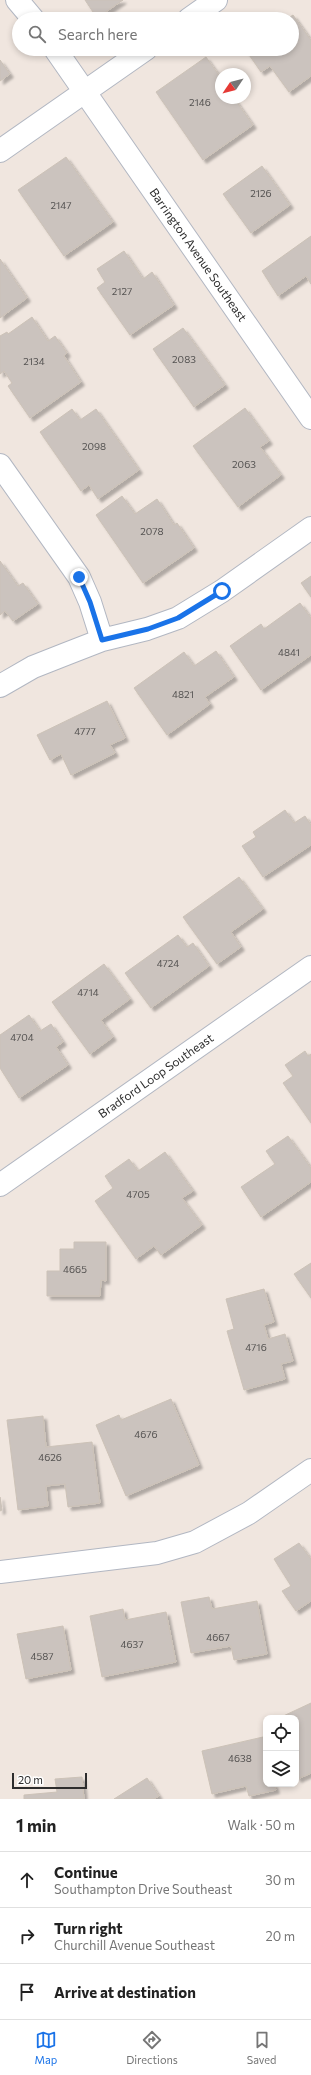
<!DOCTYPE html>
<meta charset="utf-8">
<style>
body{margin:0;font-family:Commissioner,sans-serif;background:#f6f6f6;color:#222}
.controls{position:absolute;right:12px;bottom:12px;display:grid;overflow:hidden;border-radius:8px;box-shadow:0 2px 6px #0003}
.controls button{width:36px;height:36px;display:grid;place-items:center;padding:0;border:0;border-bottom:1px solid #e0e0e0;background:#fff;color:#222;font:20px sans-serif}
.compass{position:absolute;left:215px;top:68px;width:36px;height:36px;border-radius:50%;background:#fff;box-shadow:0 2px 6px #0003;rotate:235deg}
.scale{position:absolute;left:12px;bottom:10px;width:75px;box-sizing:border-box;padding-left:4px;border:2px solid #2d2d2d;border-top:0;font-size:11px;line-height:14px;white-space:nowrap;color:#2d2d2d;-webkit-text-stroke:3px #fff;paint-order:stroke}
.stop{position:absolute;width:12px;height:12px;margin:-9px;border:3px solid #1a73e8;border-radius:50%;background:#fff}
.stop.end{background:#1a73e8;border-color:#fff;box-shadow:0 1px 4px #0008}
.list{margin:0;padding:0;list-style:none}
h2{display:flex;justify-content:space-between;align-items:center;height:52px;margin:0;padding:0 16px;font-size:17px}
h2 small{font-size:13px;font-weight:400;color:#767676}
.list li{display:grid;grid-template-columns:26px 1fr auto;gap:12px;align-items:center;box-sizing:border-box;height:56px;padding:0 16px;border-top:1px solid #e0e0e0}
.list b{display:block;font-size:15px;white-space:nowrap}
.list p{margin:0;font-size:13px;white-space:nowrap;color:#767676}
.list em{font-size:13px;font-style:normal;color:#767676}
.icon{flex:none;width:22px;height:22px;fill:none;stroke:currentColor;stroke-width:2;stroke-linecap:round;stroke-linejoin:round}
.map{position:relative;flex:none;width:311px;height:1799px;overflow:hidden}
.search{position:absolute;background:#fff;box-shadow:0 2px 6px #0003;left:12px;right:12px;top:12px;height:44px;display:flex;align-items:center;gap:10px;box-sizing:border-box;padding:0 14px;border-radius:22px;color:#767676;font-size:15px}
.sheet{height:220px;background:#fff}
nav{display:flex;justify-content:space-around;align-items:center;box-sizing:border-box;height:56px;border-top:1px solid #e0e0e0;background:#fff;font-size:11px;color:#767676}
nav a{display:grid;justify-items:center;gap:2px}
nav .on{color:#1a73e8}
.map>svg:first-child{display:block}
.building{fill:#cbc3be;stroke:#ccc2b7;filter:url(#shadow)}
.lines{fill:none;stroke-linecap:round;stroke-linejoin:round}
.minor-casing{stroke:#b2b7c2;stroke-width:24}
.minor{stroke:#fff;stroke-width:22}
.route{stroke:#1a73e8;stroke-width:5}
.labels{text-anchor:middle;stroke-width:3;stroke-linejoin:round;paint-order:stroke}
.number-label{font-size:10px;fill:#545251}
.street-label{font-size:12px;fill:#2d2d2d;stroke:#fff}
</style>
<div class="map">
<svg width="311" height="1799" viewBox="0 0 311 1799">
<defs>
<filter id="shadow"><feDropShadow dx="3.5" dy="3.5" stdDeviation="1" flood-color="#0004"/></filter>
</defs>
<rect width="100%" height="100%" fill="#f0e6df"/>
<!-- building -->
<path class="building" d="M85 0H123L97 18Z
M293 15 311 40V76L289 92 270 66 261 72 245 49H292V19H287Z
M206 57 221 78V98H234L253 125 203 160 156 92Z
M0 60 10 74 0 81Z
M66 157 113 222 64 256 18 190Z
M262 166 290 205 251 233 223 194Z
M311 236V284L306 276 278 296 262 271Z
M124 251 143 279 152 272 174 305 130 335 97 288 105 282 97 269Z
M0 259 27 298 0 318Z
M32 317 48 341 55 336 67 353 64 356 81 382 30 418 8 386 12 383 4 371 0 374V336L7 332 8 334Z
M183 328 225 385 194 407 153 349Z
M245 408 269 441 260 447 281 475 238 507 193 446Z
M72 409 80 420 96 409 139 470 98 499 89 485 81 491 40 432Z
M122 496 135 514 157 499 174 525 177 523 194 548 143 583 96 515Z
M0 561 18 586 23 583 38 604 13 621 5 611 0 615Z
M311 576V597L301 583Z
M300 603 311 618V655L261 690 230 646 261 624 264 629Z
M216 651 234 677 205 697 210 704 167 735 134 688 184 652 194 666Z
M107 701 125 738 110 745 115 753 71 775 61 754 50 760 37 735Z
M285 810 294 823 305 816 311 825V845L263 877 242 846 256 837 253 832Z
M239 877 263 909 231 932 241 947 217 964 183 917Z
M178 935 187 947 193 943 209 966 151 1008 125 973Z
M104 964 130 999 101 1020 113 1037 90 1054 52 1002Z
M29 1015 40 1031 51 1024 63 1042 56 1047 68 1065 19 1098 0 1068V1035Z
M305 1051 308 1056 311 1054V1123L283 1083 293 1076 285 1065Z
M288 1136 311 1168V1182L261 1217 241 1187 275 1164 266 1151Z
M165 1152 193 1191 182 1198 202 1225 161 1255 154 1246 136 1259 95 1201 113 1188 105 1176 129 1159 138 1171Z
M74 1242H106V1281L101 1280 100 1296H47V1271H60V1249H74Z
M311 1263V1298L294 1274Z
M264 1289 274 1322 264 1325 268 1339 285 1334 293 1361 281 1364 285 1379 244 1390 227 1331 234 1329 226 1299Z
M171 1399 199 1465 126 1496 96 1425 119 1415 121 1420Z
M43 1416 46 1447 92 1442 100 1503 68 1507 65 1484 46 1486 48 1506 18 1510 7 1420Z
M0 1497 2 1510 0 1511Z
M299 1543 311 1559V1601L296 1611 282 1591 291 1586 274 1559Z
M209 1597 212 1609 257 1601 267 1654 234 1660 231 1646 191 1653 181 1602Z
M123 1609 125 1620 166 1612 176 1662 102 1677 90 1616Z
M63 1626 71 1670 26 1679 17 1634Z
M311 1703V1773L298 1779 296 1775V1718H279Z
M263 1737 266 1749V1784H274L276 1790 249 1796 246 1786 212 1794 202 1751Z
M82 1777 84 1799H24V1795L57 1792 55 1779Z
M147 1778 159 1796 154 1799H114Z"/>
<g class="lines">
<!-- minor casing -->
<g class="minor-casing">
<path id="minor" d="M17 0 33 19
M189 19 216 0
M55 49 311 418
M0 151 146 49
M0 465 79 577 90 602 102 640
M0 686 33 667 66 654 102 640 147 629 178 618 222 591 311 528
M0 1185 311 967
M0 1572 157 1553 195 1542 249 1513 311 1470"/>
</g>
<!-- minor -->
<use href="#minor" class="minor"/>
</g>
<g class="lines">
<!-- route -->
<path class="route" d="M79 577 90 602 102 640 148 629 178 618 222 591"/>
</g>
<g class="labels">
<!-- number labels -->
<g class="number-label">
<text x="200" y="106">2146</text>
<text x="261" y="197">2126</text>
<text x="61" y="209">2147</text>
<text x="122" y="295">2127</text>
<text x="184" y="363">2083</text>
<text x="34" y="365">2134</text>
<text x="94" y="450">2098</text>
<text x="244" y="468">2063</text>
<text x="152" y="535">2078</text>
<text x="289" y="656">4841</text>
<text x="183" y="698">4821</text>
<text x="85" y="735">4777</text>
<text x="168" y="967">4724</text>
<text x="88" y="996">4714</text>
<text x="22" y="1041">4704</text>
<text x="138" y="1198">4705</text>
<text x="75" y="1273">4665</text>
<text x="256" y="1351">4716</text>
<text x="146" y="1438">4676</text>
<text x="50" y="1461">4626</text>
<text x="218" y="1641">4667</text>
<text x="132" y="1648">4637</text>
<text x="42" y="1660">4587</text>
<text x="240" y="1762">4638</text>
</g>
<!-- street labels -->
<g class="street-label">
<text transform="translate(198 255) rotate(55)" y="4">Barrington Avenue Southeast</text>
<text transform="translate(156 1076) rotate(-35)" y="4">Bradford Loop Southeast</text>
</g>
</g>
</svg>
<div class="controls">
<button><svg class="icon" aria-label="locate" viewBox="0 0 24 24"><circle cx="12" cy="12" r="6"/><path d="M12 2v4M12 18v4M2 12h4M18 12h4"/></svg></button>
<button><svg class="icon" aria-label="layers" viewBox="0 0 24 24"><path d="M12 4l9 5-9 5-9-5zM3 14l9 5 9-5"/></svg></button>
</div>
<svg class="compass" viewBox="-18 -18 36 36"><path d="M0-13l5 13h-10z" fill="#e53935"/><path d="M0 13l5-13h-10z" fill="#767676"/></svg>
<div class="scale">20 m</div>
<div class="stop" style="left:222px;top:591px"></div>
<div class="stop end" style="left:79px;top:577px"></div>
<div class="search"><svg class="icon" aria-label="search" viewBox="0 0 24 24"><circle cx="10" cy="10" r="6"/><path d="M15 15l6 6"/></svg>Search here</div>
</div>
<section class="sheet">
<h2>1 min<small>Walk · 50 m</small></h2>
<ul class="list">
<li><svg class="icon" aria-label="ahead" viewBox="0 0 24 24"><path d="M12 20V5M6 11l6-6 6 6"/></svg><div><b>Continue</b><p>Southampton Drive Southeast</p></div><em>30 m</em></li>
<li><svg class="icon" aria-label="right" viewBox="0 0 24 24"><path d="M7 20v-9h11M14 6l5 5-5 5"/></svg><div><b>Turn right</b><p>Churchill Avenue Southeast</p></div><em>20 m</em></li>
<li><svg class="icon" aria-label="arrive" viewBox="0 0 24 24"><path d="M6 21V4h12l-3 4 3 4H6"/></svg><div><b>Arrive at destination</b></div></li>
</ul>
</section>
<nav>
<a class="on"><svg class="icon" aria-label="map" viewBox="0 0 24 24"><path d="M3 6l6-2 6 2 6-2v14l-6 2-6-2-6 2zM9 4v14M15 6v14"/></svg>Map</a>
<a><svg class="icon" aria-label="directions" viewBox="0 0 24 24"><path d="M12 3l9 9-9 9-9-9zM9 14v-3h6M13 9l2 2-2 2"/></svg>Directions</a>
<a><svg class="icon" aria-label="saved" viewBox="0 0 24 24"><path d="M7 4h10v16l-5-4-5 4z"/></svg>Saved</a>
</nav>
